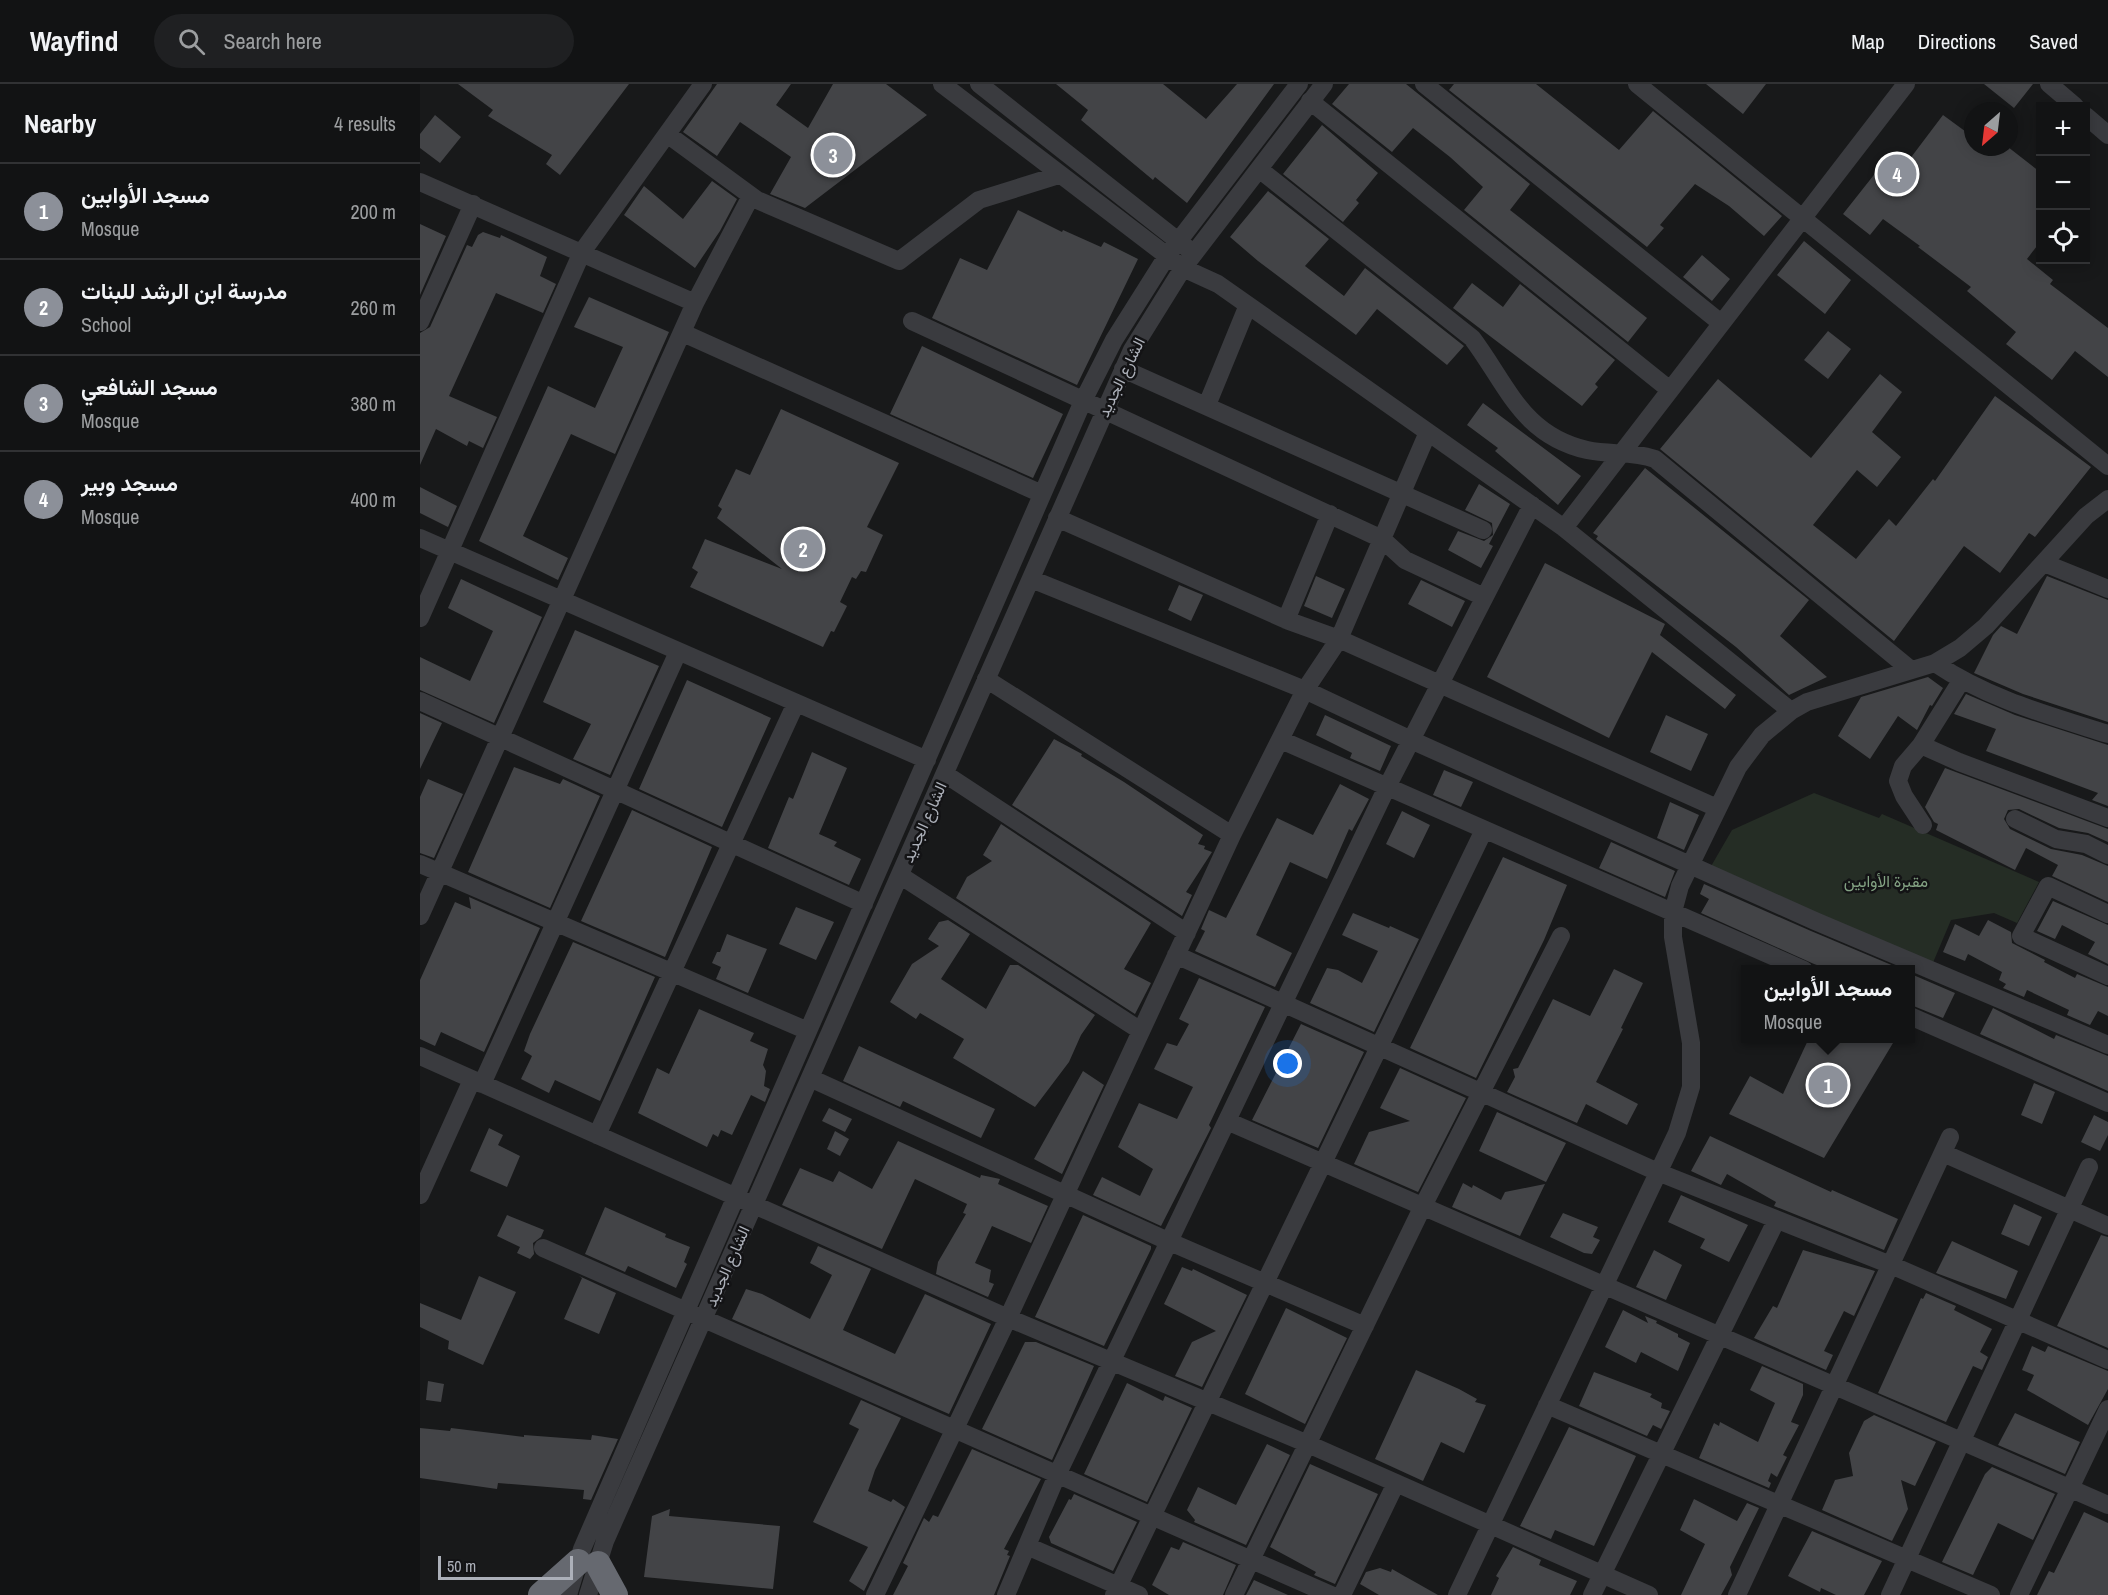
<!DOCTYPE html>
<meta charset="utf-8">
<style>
body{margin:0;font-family:"Archivo Narrow",Vazirmatn,sans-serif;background:#1f2022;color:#f1f3f6}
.controls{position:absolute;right:18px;top:18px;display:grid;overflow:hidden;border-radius:0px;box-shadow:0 3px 15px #0003}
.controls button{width:54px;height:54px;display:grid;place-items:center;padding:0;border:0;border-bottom:2px solid #313234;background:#121314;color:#f1f3f6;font:30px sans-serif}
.compass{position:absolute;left:1544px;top:18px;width:54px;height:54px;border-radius:50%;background:#121314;box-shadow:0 3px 15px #0003;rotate:208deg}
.scale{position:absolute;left:18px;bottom:15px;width:135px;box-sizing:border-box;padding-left:6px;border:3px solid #acb0b9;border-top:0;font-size:16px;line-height:21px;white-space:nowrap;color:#acb0b9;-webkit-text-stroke:4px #131315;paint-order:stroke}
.you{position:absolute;left:868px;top:980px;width:21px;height:21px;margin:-15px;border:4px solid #fff;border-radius:50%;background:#1a73e8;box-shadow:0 0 0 9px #1a73e833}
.badge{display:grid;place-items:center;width:39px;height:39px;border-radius:50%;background:#8c9099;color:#fff;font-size:20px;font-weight:700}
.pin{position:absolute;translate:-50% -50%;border:3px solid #fff;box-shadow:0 2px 6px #0006}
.popup{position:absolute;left:1321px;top:881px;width:174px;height:78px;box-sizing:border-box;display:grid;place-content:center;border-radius:0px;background:#121314;filter:drop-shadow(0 2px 4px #0005);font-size:20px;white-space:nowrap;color:#9c9ea0}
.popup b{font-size:22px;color:#f1f3f6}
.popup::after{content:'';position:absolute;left:50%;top:100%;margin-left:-12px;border:12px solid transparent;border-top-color:#121314}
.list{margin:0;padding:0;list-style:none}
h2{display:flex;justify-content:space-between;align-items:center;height:78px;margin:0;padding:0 24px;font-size:26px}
h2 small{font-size:20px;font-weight:400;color:#9c9ea0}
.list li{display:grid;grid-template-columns:39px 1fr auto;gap:18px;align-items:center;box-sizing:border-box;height:96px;padding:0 24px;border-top:2px solid #313234}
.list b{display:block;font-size:22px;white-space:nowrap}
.list p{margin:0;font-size:20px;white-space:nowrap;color:#9c9ea0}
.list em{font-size:20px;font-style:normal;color:#9c9ea0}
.icon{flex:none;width:33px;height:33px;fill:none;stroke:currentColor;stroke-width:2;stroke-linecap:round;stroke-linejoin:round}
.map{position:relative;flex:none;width:1688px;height:1511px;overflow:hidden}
header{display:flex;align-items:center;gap:36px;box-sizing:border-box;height:84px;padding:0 30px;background:#121314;border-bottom:2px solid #313234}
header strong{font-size:28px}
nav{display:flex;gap:33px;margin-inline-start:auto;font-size:21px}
.search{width:420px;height:54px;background:#1f2022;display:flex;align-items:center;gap:15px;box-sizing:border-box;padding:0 21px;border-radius:33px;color:#9c9ea0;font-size:22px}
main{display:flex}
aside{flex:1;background:#121314}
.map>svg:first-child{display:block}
.green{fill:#252d25}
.building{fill:#434447}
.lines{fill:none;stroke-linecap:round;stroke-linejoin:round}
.minor{stroke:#3a3b3f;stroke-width:18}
.highway{stroke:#666970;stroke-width:26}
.labels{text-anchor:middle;stroke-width:5;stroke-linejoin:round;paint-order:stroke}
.street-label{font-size:16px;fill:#acb0b9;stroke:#131315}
.park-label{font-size:16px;fill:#84a384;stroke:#131315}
</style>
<header>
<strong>Wayfind</strong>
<div class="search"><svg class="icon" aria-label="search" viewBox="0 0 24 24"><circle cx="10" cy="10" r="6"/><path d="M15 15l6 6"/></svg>Search here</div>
<nav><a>Map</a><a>Directions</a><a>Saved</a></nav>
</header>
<main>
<aside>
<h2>Nearby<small>4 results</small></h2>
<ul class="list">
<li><span class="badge">1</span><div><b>مسجد الأوابين</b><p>Mosque</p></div><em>200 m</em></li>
<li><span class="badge">2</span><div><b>مدرسة ابن الرشد للبنات</b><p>School</p></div><em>260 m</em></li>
<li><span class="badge">3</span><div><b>مسجد الشافعي</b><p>Mosque</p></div><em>380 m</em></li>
<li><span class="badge">4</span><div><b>مسجد وبير</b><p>Mosque</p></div><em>400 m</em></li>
</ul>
</aside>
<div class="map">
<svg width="1688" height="1511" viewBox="0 0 1688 1511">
<rect width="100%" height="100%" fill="#18191a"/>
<!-- green -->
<path class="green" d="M1394 709 1459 734 1462 730 1619 798 1597 839 1574 829 1531 836 1512 881 1290 784 1312 746Z"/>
<!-- building -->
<path class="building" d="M38 0H209L140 91 126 80 132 71 68 32 73 26Z
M297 0H371L356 21 388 44 413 0H466L507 31 385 124 350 110 371 73 320 38 297 72 263 48Z
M636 0H743L786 35 817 0H854L767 119 735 93 733 96 661 36 668 26Z
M929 0H986L1110 100 1090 126 1227 234 1208 258 1044 126 1063 103 1030 73 993 44 972 68 912 20Z
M1034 0H1116L1199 66 1233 27 1362 132 1344 152 1309 122 1275 100 1240 141 1244 144 1227 163 1029 6Z
M1286 0H1346L1323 30Z
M1564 0H1613L1594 24Z
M15 31 41 53 20 79 0 64V50Z
M1523 31 1553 53V63H1588L1620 88V158L1607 175 1633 196 1630 200 1688 244V293L1655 267 1632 296 1586 260 1596 248 1547 207 1551 203 1498 163 1500 162 1463 135 1450 151 1423 130 1472 68 1486 80Z
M902 41 958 89 936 116 939 119 923 138 863 90Z
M292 97 317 115 300 147 275 184 204 131 224 102 263 135Z
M848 107 909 155 885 182 924 212 945 184 1044 262 1027 281 957 225 936 251 838 177 810 153Z
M598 126 642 148 643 146 681 163 684 158 718 175 657 301 512 234 540 174 567 186Z
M0 140 26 152 0 211Z
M63 148 80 154 81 151 127 173 120 192 136 200 123 229 76 209 29 312 77 333 63 364 49 357 47 362 16 345 0 381V249L10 243 47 161 52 163 58 151Z
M1384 157 1431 196 1405 230 1357 191Z
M1282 171 1310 195 1292 217 1263 193Z
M1052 199 1083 223 1100 200 1195 276 1175 300 1178 303 1162 322 1033 224Z
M169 213 249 248 195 370 151 350 103 452 148 474 138 496 59 457 128 302 175 324 203 263 154 243Z
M1408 247 1431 265 1408 295 1384 276Z
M502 262 643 330 613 394 470 330Z
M1460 290 1482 308 1452 348 1481 373 1457 403 1437 386 1393 441 1436 475 1469 435 1476 442 1513 395 1515 397 1575 312 1671 383 1615 453 1609 449 1580 489 1544 462 1474 557 1240 365 1298 295 1391 374Z
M1063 319 1161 392 1138 421 1075 367 1078 364 1047 341Z
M361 325 479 379 447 443 463 451 446 488 441 487 436 495 432 493 420 518 427 522 414 548 411 547 403 563 270 503 278 488 272 484 285 455 362 485 297 434 302 425 298 422 316 385 330 391Z
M1225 384 1389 516 1360 552 1407 593 1369 611 1316 563 1176 455 1178 452 1173 449Z
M1059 400 1090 420 1069 460 1073 462 1061 484 1028 466 1038 447 1064 457 1073 451 1072 439 1045 426Z
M0 403 37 422 28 443 0 429Z
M1125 479 1245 540 1240 551 1316 611 1305 625 1232 568 1189 654 1067 593Z
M896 492 925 505 912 534 884 522Z
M1627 492 1688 516V638L1603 610 1554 589 1573 551 1581 542 1597 550Z
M41 495 122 533 74 639 0 606V573L50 597 73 547 28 524Z
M1001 496 1045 517 1032 543 988 520Z
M759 501 783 511 771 537 748 526Z
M155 546 239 582 190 691 153 675 171 640 123 618Z
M1508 593 1523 604 1512 622 1510 621 1497 646 1478 632 1450 675 1418 652 1441 613Z
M267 596 351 634 302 743 219 705Z
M1546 610 1595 631 1688 661V722L1672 716 1678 709 1566 667 1576 645 1534 630Z
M0 629 22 639 0 685Z
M905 631 971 662 960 687 930 674 932 669 896 651Z
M1246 631 1288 650 1271 687 1230 668Z
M634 655 662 670 661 672 704 698 783 751 778 760 785 762 784 765 792 768 766 808 772 811 762 832 592 721Z
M392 668 427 684 399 750 417 758 414 762 441 775 429 801 348 764 369 713 373 715Z
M94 683 140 700 143 695 180 712 130 824 48 788Z
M1525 684 1688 745V758L1668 749 1639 744 1599 725 1588 726 1584 735 1590 745 1631 765 1662 771 1688 782V818L1632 792 1638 781 1606 764 1595 786 1516 746 1518 740 1514 738 1505 723Z
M1024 686 1053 698 1041 723 1013 711Z
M8 695 43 710 14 774 0 769V713Z
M920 700 949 715 932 747 929 745 907 795 870 778 836 851 872 869 855 903 775 867 785 847 781 845 789 826 806 834 857 734 893 751Z
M1250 718 1279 731 1264 766 1237 754Z
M212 726 292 763 245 873 161 837Z
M982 727 1010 741 994 774 966 760Z
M581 740 731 839 704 885 731 899 715 930 536 814 547 793 572 777 563 771Z
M1191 758 1255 787 1245 813 1179 784Z
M1083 773 1147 801 1124 856 1056 994 990 964Z
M1284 800 1391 847 1481 885H1408L1394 880 1281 829 1289 815 1280 810Z
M49 813 120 844 64 968 21 948 15 962 0 955V896L35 818 51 825Z
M1633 817 1688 841V880L1668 870 1675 858 1642 841 1635 855 1617 847Z
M376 823 414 838 396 876 359 860Z
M933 829 969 844 970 842 999 855 954 948 890 919 907 884 918 886 942 899 958 867 922 851Z
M528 836 550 850 521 895 566 925 590 881H598L675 931 661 951 649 978 615 1023 533 974 544 955 500 929 496 935 470 918 492 880 519 862 508 855 519 838Z
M1568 836 1591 848 1592 859 1625 876 1624 878 1655 894 1657 890 1688 903V932L1678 927 1670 941 1647 931 1649 926 1607 906 1604 913 1583 904 1586 900 1579 896 1582 888 1548 870 1545 877 1523 868 1535 840 1559 852Z
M307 850 347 865 328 909 296 895 301 883 292 879 297 868H300Z
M153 858 235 893 180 1017 135 996 129 1009 101 995 112 972 104 967 110 950Z
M1194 885 1223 899 1201 944 1203 945 1176 998 1218 1020 1207 1041 1166 1020 1157 1039 1087 1008 1095 993 1093 985 1098 984 1133 915 1170 932Z
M1491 890 1535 909 1523 934 1491 921Z
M779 894 845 923 789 1041 791 1044 741 1142 673 1111 682 1093 720 1112 733 1085 698 1063 719 1019 757 1035 773 1003 734 985 747 959 757 962 769 940 759 935Z
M1573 924 1634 955 1636 951 1688 972V1007L1560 950Z
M279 925 334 949 330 957 348 965 343 981 346 987 344 1002 350 1005 345 1018 331 1011 312 1051 301 1046 298 1053 293 1050 287 1063 218 1029 237 984 249 990Z
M881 940 944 968 898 1064 832 1036Z
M1389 954H1465L1473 959 1404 1074 1309 1030 1330 992 1363 1010Z
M439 962 575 1025 561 1054 483 1017 480 1023 423 997Z
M980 984 1046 1014 998 1108 934 1080 949 1048 990 1037 960 1024Z
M663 987 684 1001 642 1090 614 1075Z
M1614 999 1635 1008 1622 1040 1601 1031Z
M409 1024 432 1035 425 1048 402 1037Z
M1077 1028 1146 1059 1126 1098 1059 1067Z
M1674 1031 1688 1038V1051L1680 1067 1661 1058Z
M69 1044 83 1051 78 1061 100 1072 87 1103 50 1087Z
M415 1047 429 1055 420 1072 407 1065Z
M1290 1052 1411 1108 1412 1106 1478 1135 1464 1166 1354 1122 1356 1118 1307 1090 1301 1101 1271 1087Z
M478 1057 560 1094 561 1091 580 1095 578 1100 628 1122 611 1159 572 1142 555 1179 571 1186 569 1198 574 1200 568 1213 516 1190 518 1178 546 1130 543 1129 547 1120 495 1095 462 1165 362 1121 380 1084 413 1098 419 1087 452 1105Z
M1043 1099 1052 1104 1053 1101 1081 1116 1085 1108 1125 1100 1100 1152 1032 1123Z
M1261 1111 1328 1141 1309 1178 1280 1164 1285 1155 1248 1138Z
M1594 1120 1622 1133 1609 1162 1581 1150Z
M185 1123 246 1150 245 1153 270 1163 264 1178 267 1180 256 1204 208 1182 205 1188 165 1170Z
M1143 1129 1178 1143 1173 1153 1180 1156 1172 1170 1164 1169 1130 1153Z
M87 1131 124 1146 121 1153 113 1159 114 1170 110 1175 97 1169 100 1163 77 1152Z
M663 1131 731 1162V1165L684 1262 615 1233Z
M1681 1151 1688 1153V1264L1637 1242Z
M1532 1157 1598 1187 1586 1215 1516 1189Z
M398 1162 451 1185 423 1246 475 1270 505 1210 571 1240 529 1330 312 1235 326 1205 342 1210 390 1235 412 1191 390 1179Z
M1234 1166 1262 1181 1246 1216 1216 1203Z
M1383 1166 1455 1187 1434 1232 1424 1227 1404 1267 1413 1271 1406 1286 1334 1254 1353 1222 1357 1224Z
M762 1183 772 1187 773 1185 827 1211 782 1303 755 1292 772 1258 796 1247 744 1220Z
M59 1192 96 1208 63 1281 28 1265 29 1257 0 1243V1219L41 1236Z
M159 1192 196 1209 179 1250 144 1235 162 1194Z
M1506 1209 1536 1222 1534 1226 1572 1245 1560 1268 1568 1273 1562 1286 1553 1282 1526 1338 1458 1309 1501 1214 1503 1215Z
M866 1224 927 1254 885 1340 825 1310Z
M1203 1226 1228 1239 1225 1232 1237 1237 1236 1239 1258 1250V1253L1270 1259 1258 1287 1221 1268 1216 1279 1185 1263Z
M605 1258H616L674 1282 632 1376 562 1345Z
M1612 1262 1625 1268 1628 1262 1688 1287V1305L1668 1341 1607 1306 1614 1291 1602 1286Z
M1342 1282 1383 1300V1311L1371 1338 1379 1341 1363 1371 1367 1373 1357 1393 1351 1389 1350 1392 1348 1397 1351 1399 1349 1404 1279 1374 1294 1339 1299 1342 1300 1338 1338 1358 1355 1319 1330 1306Z
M996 1286 1039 1305 1057 1315 1055 1318 1066 1321 1044 1369 1021 1358 1003 1397 955 1375Z
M1174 1288 1232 1310 1230 1313 1242 1319 1241 1324 1250 1327 1241 1345 1233 1341 1227 1352 1159 1322Z
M8 1297 24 1300 21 1318 6 1316Z
M707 1299 743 1317 745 1312 772 1324 727 1418 664 1390Z
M441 1316 481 1334 455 1386 448 1407 471 1418 473 1415 485 1423 444 1507 429 1497 448 1463 393 1438 439 1345 429 1340Z
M1595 1329 1660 1358 1645 1390 1578 1361Z
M1454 1331 1516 1358 1495 1402 1481 1396 1488 1425 1472 1457 1402 1426 1415 1396 1433 1392 1429 1369 1444 1337Z
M1149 1343 1216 1372 1174 1462 1135 1446 1131 1455 1100 1442Z
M0 1344 30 1347 31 1344 104 1353V1351L171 1356 172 1351 198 1355 171 1416 163 1415 164 1406 78 1399 77 1405 0 1394Z
M847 1360 870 1371 826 1461 774 1438 775 1436 767 1426 778 1403 816 1421Z
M552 1365 621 1395 584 1465 589 1467 587 1471 590 1472 574 1511H473L488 1482 483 1479 504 1434 509 1438 513 1431 518 1433Z
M890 1380 958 1410 915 1500 894 1491 896 1488 850 1463Z
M1572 1383 1635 1410 1613 1456 1578 1439 1553 1491 1522 1478 1565 1390Z
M654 1410 717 1438 693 1487 631 1459 629 1453 649 1415 651 1416Z
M1274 1415 1317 1437 1327 1419 1339 1424 1310 1483 1312 1491 1301 1511H1261L1285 1460 1260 1446Z
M250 1425 249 1432 360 1442 353 1505 224 1493 232 1432Z
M1664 1428 1688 1439V1511H1617L1629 1487 1634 1489Z
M1392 1447 1462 1477 1444 1511H1416L1401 1504 1400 1508 1368 1492Z
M763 1458 816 1481 803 1511H749L732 1501 751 1463 759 1466Z
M1093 1463 1121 1476 1119 1481 1157 1497 1150 1511H1071L1079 1494 1076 1492Z
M960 1484 971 1488 972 1485 1018 1511H959L940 1500 946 1488Z
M834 1496 868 1511H826Z"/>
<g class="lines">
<!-- minor -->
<path class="minor" d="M522 0 763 184 798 200 1144 444 1371 627
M559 0 767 164
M1004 0 1301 239
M1217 0 1688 382
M1629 0 1655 22
M890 17 1250 306
M1666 32 1688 51
M247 50 337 116 479 177 559 116 639 91
M839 85 1052 254C1088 302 1102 351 1167 366 1190 371 1213 367 1235 375L1491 586
M0 98 275 219
M492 237 962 455 985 476 1064 513
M0 238 53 120
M263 249 622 410
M703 285 1063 446
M787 321 828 221
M637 434 869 537 919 555 1297 724
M1144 444 1486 0
M0 454 507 676
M1624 479 1688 505
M611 495 885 606 991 656 1395 837 1688 961
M0 534 162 168 283 0
M866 536 910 430
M1515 579C1568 615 1628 631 1688 650
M566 595 812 751
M0 617 444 820
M861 656 1384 886
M1501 661 1539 678 1688 734
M525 690 767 849
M1595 735 1636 755 1666 760 1688 771
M1503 741 1484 712 1478 697 1483 682 1501 661 1541 597
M0 780 388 947
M481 792 721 947
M1688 830 1628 802 1601 852 1688 892
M0 832 275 219 331 112
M756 871 1240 1089 1471 1181 1688 1276
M1490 932 1688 1019
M0 972 588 1234 888 1360 1229 1511
M390 994 750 1158 945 1242
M62 1000 258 568
M807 1037 1688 1421
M177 1051 376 619
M1523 1069 1688 1142
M0 1111 52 996
M123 1164 911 1511
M1127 1321 1571 1511
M607 1462 719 1511
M148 1511 162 1465 663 317 694 256 747 172 879 0
M168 1511 185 1457 712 266 763 184 904 0
M455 1511 588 1234 812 751 885 606 919 555 1008 348
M586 1511 637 1391 967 703 1112 421
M694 1511 1064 746
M814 1511 1002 1124 1141 852
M922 1511 976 1399
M1037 1511 1257 1049 1271 1003V959L1253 853V828L1260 802 1318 683 1342 651 1371 627 1387 618 1515 579 1540 564 1566 542 1666 432 1688 415
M1172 1511 1356 1137
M1317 1511 1530 1053
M1470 1511 1669 1083
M1599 1511 1688 1325"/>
<!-- highway -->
<path class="highway" d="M178 1480 195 1511
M121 1511 158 1478"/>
</g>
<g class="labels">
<!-- street labels -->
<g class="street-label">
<text transform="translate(701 293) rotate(-64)" y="6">الشارع الجديد</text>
<text transform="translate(504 738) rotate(-66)" y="6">الشارع الجديد</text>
<text transform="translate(307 1182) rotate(-66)" y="6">الشارع الجديد</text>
</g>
<!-- park labels -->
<g class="park-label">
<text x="1466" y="803">مقبرة الأوابين</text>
</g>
</g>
</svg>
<div class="controls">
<button>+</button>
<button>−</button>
<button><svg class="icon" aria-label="locate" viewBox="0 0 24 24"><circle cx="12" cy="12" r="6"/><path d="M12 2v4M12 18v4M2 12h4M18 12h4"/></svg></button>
</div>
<svg class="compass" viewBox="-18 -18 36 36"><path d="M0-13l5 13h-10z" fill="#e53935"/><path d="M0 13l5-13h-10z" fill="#9c9ea0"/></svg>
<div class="scale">50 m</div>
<div class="you"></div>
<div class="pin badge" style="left:1408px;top:1001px">1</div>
<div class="popup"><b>مسجد الأوابين</b>Mosque</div>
<div class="pin badge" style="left:383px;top:465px">2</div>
<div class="pin badge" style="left:413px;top:71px">3</div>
<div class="pin badge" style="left:1477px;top:90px">4</div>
</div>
</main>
